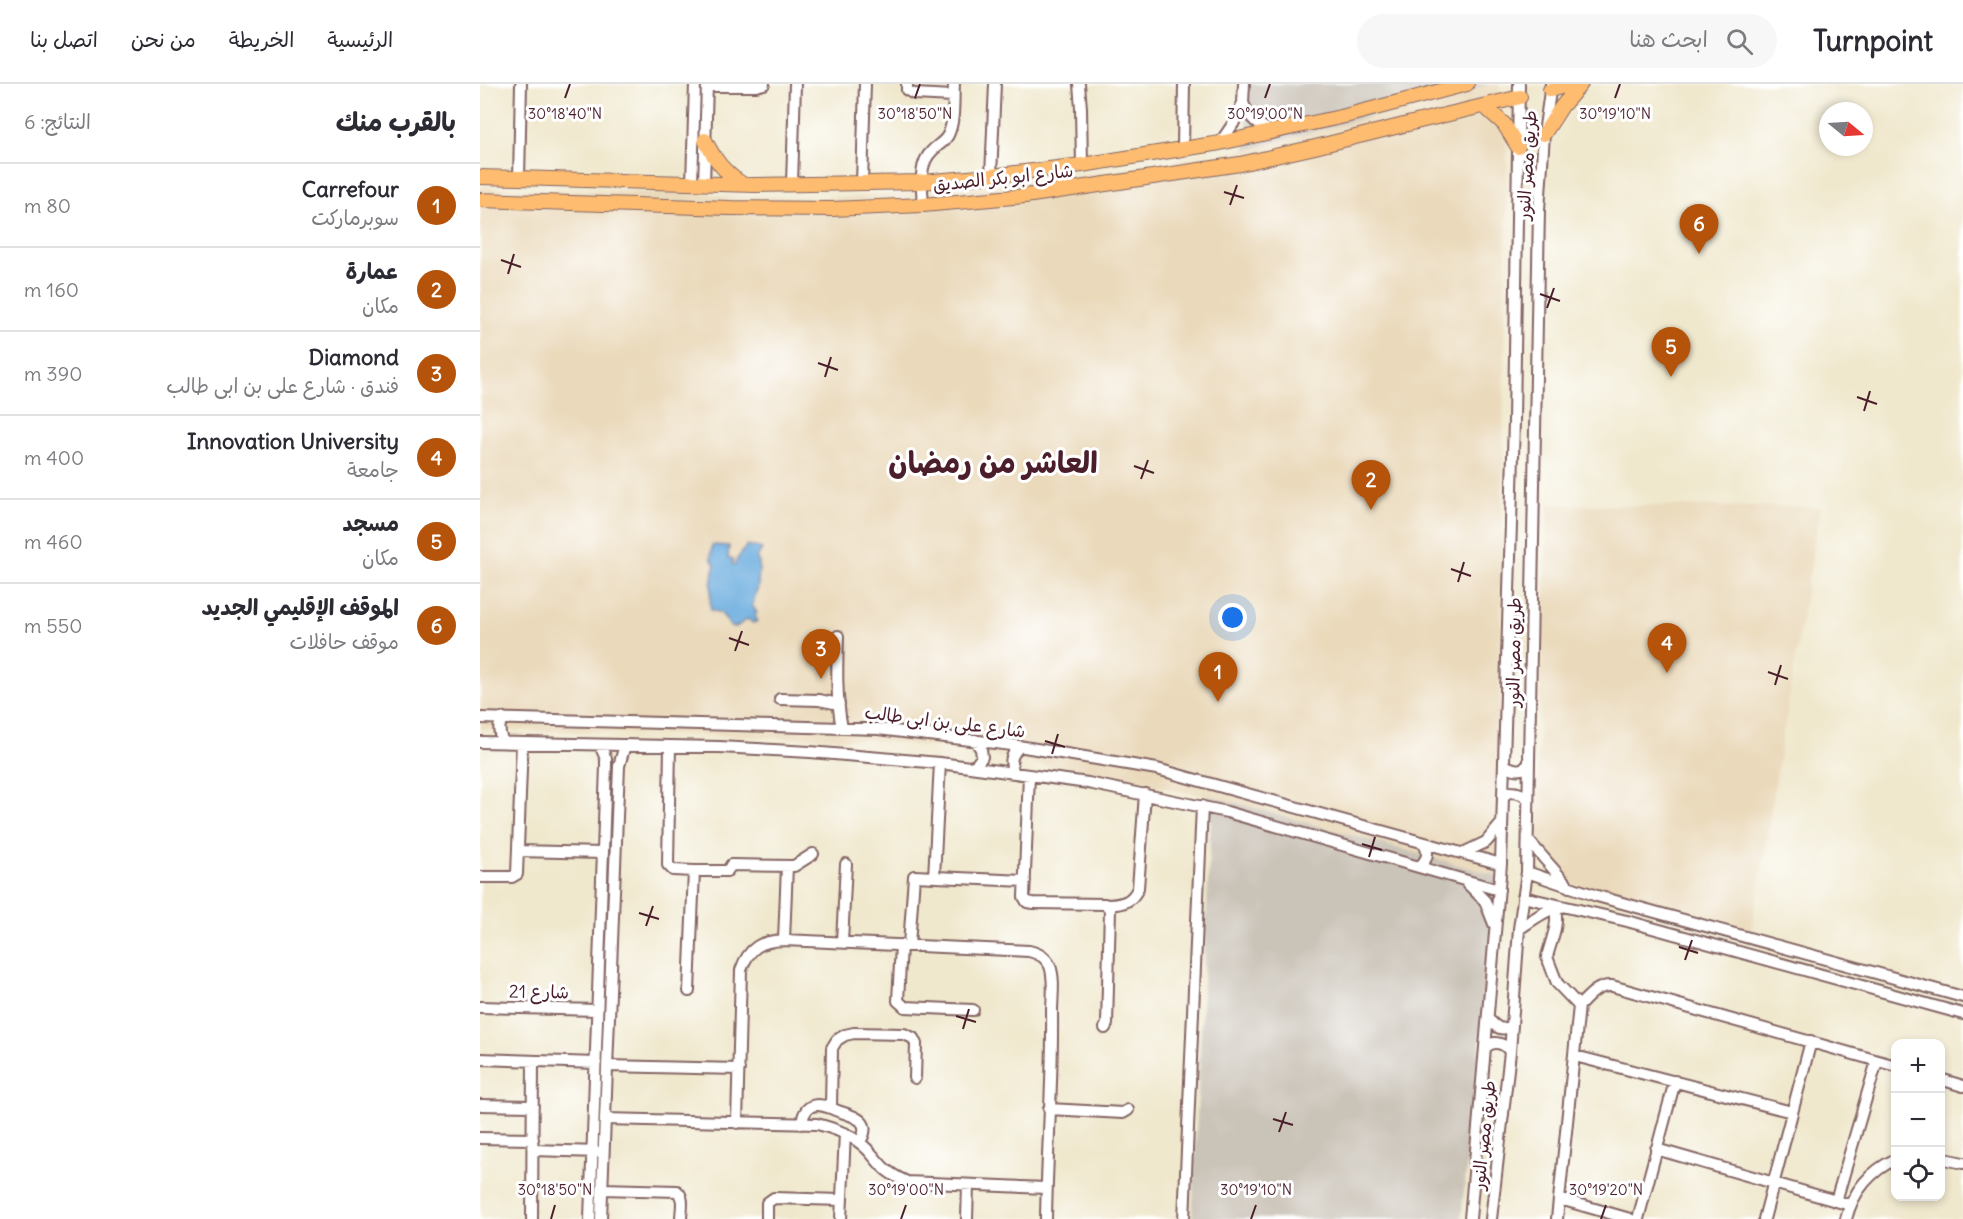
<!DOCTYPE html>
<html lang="ar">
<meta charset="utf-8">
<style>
body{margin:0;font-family:Delius,"Playpen Sans Arabic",sans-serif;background:#f7f7f7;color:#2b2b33;direction:rtl}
.controls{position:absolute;right:18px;bottom:18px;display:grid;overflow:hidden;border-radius:12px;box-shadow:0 3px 9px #0003}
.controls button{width:54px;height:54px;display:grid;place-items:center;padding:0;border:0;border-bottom:2px solid #e1e1e2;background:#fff;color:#2b2b33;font:30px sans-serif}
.compass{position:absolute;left:1339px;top:18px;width:54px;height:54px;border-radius:50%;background:#fff;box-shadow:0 3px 9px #0003;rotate:108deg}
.you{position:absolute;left:753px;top:534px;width:21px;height:21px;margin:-15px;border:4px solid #fff;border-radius:50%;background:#1a73e8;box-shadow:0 0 0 9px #1a73e833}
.badge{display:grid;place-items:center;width:39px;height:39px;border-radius:50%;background:#b45309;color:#fff;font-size:20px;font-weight:700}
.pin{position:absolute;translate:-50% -50px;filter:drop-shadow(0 2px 3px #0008)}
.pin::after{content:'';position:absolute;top:32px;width:21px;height:18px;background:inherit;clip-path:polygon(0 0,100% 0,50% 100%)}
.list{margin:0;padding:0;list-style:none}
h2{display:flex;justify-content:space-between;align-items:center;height:78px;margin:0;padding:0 24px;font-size:26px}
h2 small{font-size:20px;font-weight:400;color:#7c7c81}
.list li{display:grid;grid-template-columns:39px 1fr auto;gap:18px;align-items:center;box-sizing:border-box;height:84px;padding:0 24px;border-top:2px solid #e1e1e2}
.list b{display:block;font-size:22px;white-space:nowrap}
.list p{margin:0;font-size:20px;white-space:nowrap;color:#7c7c81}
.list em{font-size:20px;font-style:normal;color:#7c7c81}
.icon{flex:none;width:33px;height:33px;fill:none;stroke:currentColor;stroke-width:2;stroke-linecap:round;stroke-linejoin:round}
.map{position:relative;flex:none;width:1483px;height:1135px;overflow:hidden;direction:ltr}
header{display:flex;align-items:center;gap:36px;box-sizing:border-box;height:84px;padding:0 30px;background:#fff;border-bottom:2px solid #e1e1e2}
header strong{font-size:28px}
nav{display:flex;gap:33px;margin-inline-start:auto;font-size:21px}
.search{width:420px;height:54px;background:#f7f7f7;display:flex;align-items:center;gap:15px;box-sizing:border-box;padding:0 21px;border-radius:33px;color:#7c7c81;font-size:22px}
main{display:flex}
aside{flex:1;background:#fff}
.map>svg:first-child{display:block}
.built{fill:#ead9ba}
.industrial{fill:#cac3b8}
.water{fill:#69acde;stroke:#5a6684;stroke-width:1.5}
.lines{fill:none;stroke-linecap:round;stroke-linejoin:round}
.minor-casing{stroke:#846564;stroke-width:14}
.major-casing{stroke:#846564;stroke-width:16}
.minor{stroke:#fff;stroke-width:10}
.major{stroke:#fdbc70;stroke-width:14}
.ticks{fill:none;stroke:#4a1f2b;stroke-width:2}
.labels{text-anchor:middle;stroke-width:6;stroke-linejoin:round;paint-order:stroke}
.street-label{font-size:18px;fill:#4a1f2b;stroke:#fff}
.town-label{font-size:30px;font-weight:bold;fill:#4a1f2b;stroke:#fff}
.ticks-label{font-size:15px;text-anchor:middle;fill:#4a1f2b;stroke:#fff;stroke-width:6;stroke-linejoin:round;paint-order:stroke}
</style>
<header>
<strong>Turnpoint</strong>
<div class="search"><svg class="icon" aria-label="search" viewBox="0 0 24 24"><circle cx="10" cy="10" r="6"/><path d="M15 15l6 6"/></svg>ابحث هنا</div>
<nav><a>الرئيسية</a><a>الخريطة</a><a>من نحن</a><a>اتصل بنا</a></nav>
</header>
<main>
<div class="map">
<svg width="1483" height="1135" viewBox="0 0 1483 1135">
<rect width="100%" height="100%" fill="#fff"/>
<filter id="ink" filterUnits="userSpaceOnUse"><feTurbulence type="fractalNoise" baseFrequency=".0167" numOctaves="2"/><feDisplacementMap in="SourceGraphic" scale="12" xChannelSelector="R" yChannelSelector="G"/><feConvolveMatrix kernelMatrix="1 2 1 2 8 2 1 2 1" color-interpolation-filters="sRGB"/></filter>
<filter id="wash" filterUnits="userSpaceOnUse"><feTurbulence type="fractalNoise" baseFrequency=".008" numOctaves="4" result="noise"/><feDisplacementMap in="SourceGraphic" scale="24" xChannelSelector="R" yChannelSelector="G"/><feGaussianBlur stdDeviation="1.35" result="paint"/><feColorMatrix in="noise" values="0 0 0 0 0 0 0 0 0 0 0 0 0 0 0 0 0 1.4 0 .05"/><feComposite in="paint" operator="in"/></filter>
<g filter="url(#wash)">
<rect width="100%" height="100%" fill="#f0e8cd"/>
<!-- built -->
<path class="built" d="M1009 0H1019L1027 60 1018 792 727 712 468 664 393 656 0 645V104L347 114 479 107 582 95 766 66Z
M1068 421 1340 423 1271 849 1085 798 1055 755Z"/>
<!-- industrial -->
<path class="industrial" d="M768 0H1010L766 66Z
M727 711 1018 792 981 1135H712L731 735Z"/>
<!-- water -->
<path class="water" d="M232 461 249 462 248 474 253 475 252 480 255 481 257 475 267 461 282 465 276 475 279 478 278 503 272 521 277 529 275 531 277 537 273 539 268 535 256 543H251L241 529 231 526C229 520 232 486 235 481L231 474Z"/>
</g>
<g filter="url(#ink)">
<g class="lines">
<!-- minor casing -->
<g class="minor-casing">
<path id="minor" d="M427 0V6L434 10 473 12
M599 0 601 24 602 81
M227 2H276L284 0
M763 19C770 35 779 43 795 48
M740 59 753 40 763 19 764 0
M703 64 704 0
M511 92 515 0
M39 94 41 0
M212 99 215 0
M382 99 385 0
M224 100 227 0
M312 100 315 0
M443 121C442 103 438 80 452 67 457 61 464 59 468 51 475 37 473 16 474 0
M358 552C357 582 356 615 362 644
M300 615 339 616 359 620
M0 634 398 645 532 661 677 685 1021 780
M0 658 239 663 330 668 460 679 608 699 747 728 1019 806
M23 658C19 650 17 642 23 634
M190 662 188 781 193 786 214 787
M1024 680C1031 686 1042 688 1048 681
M490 683 496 681 502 673 501 665 495 656
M534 689C529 678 531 671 539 663
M549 691 544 813 547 818 553 819 625 820 630 825 627 940 625 944
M1023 712 1029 708C1036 708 1044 709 1048 716
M1048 756 1089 803
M38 767 123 769
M983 769 1006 758 1022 739
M251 781 314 782 333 770
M940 782C948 775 949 768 944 759
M1047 788 1117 812 1483 913
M0 793H32L37 790 42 659
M454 793 460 679
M987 799 1005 817 1014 840
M1043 813 1147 837 1483 930
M628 821C643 820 652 818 658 804L665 710
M1075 824C1079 842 1071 856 1067 873L1077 899 1099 922
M1039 845C1051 837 1066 825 1081 823
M304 856 307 782
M362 858 366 780
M421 861 418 917 425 923 493 926
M429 861 434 792 545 797
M209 907 214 787H247L250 783
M0 923 117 926
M1008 935C1016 943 1021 948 1032 942
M1006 963C1014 956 1025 959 1030 968
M1095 972 1312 1028
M0 975 116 979
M127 982 259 985
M1460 995 1483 1002
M0 1021 53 1022
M351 1024 352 964 357 956 365 951 374 949 424 950 433 954 436 960 435 994
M569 1025 643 1029 648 1026
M125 1035 337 1040C353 1044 368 1049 380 1059 390 1066 395 1075 403 1083 410 1090 418 1094 427 1098L566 1104
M257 1039 261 886C269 863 281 857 304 856L549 867C558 869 566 873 570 882 575 895 572 914 572 928 573 997 567 1066 566 1135
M322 1040C323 1033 324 1027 330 1023 339 1018 350 1024 358 1027 375 1032 393 1037 380 1058
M0 1054 53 1055
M1176 1065 1370 1121
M53 1066 118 1068
M1460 1074 1483 1079
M122 1105 197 1107C205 1114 201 1125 201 1135
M1080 1115 1150 1135
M1356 1117 1397 977
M52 1135 53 977
M110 1135 126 682V675L120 661
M121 1135 139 682 145 661
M287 1135V1119L294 1114 361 1116
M361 1135 365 1049
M487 1135 488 1101
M704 1135 722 722
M990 1135 1021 780 1034 337 1039 0
M1011 1135 1030 968 1039 845 1047 788 1059 126 1064 50 1071 0
M1077 1135 1099 922C1109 912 1117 901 1132 902L1416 982
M1158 1135 1195 997
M1284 1135 1331 957
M1366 1135C1373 1108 1390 1087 1416 1075"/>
</g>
<!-- major casing -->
<g class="major-casing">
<path id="major" d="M1070 6 1092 0
M1004 22 1024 40 1038 63
M1064 50 1082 22 1101 0
M225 56C234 75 244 88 261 99
M0 93 274 101 442 98 511 92 602 81 740 59 865 32 987 0
M0 116 250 124 352 125 443 121 545 112 760 80 835 63 944 36 1040 13"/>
</g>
<!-- minor -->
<use href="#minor" class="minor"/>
<!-- major -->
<use href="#major" class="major"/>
</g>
</g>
<!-- ticks -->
<path class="ticks" d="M85 14 90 0M435 14 440 0M785 14 790 0M1135 14 1140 0M744 108 764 114M750 121 757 101M21 176 41 183M28 190 34 170M1060 210 1080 217M1067 224 1074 204M338 279 358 286M345 293 351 273M1377 313 1397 320M1384 327 1390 307M654 382 674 389M661 395 668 376M971 485 991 492M978 498 984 478M249 554 269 561M255 567 262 547M1288 588 1308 595M1295 601 1301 581M565 657 585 663M572 670 578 650M882 760 902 766M889 773 895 753M159 829 179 835M166 842 173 822M1199 863 1218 869M1205 876 1212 856M476 932 496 938M483 945 489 925M793 1035 813 1041M799 1048 806 1028M71 1135 75 1121M421 1135 426 1121M771 1135 776 1121M1121 1135 1126 1121"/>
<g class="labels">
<!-- street labels -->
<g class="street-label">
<text transform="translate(1047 81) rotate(-86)" y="6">طريق مصر النور</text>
<text transform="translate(523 94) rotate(-6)" y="6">شارع ابو بكر الصديق</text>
<text transform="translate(1034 568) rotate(-89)" y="6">طريق مصر النور</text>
<text transform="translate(465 638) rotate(7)" y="6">شارع على بن ابى طالب</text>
<text transform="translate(59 908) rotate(1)" y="6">شارع 21</text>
<text transform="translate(1004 1051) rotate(-84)" y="6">طريق مصر النور</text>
</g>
<!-- town labels -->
<g class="town-label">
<text x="513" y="389">العاشر من رمضان</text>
</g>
</g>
<g class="ticks-label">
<text x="85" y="35">30°18'40"N</text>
<text x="435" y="35">30°18'50"N</text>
<text x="785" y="35">30°19'00"N</text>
<text x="1135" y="35">30°19'10"N</text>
<text x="75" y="1111">30°18'50"N</text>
<text x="426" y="1111">30°19'00"N</text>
<text x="776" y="1111">30°19'10"N</text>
<text x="1126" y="1111">30°19'20"N</text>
</g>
</svg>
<div class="controls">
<button>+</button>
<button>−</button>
<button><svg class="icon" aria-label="locate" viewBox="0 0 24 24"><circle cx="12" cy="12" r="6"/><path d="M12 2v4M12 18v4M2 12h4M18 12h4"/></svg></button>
</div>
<svg class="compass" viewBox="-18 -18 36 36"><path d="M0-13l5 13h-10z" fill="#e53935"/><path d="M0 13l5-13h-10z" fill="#7c7c81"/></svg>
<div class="you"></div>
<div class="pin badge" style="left:738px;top:618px">1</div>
<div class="pin badge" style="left:891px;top:426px">2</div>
<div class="pin badge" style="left:341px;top:595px">3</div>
<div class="pin badge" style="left:1187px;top:589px">4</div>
<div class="pin badge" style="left:1191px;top:293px">5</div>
<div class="pin badge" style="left:1219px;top:170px">6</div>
</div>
<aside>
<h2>بالقرب منك<small>النتائج: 6</small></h2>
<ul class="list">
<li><span class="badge">1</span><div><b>Carrefour</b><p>سوبرماركت</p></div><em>80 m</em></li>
<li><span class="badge">2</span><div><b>عمارة</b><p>مكان</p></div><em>160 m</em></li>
<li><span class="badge">3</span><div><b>Diamond</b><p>فندق · شارع على بن ابى طالب</p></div><em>390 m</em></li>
<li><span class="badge">4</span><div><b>Innovation University</b><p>جامعة</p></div><em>400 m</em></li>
<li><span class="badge">5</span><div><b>مسجد</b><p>مكان</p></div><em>460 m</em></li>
<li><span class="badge">6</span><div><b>الموقف الإقليمي الجديد</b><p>موقف حافلات</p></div><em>550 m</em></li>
</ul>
</aside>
</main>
